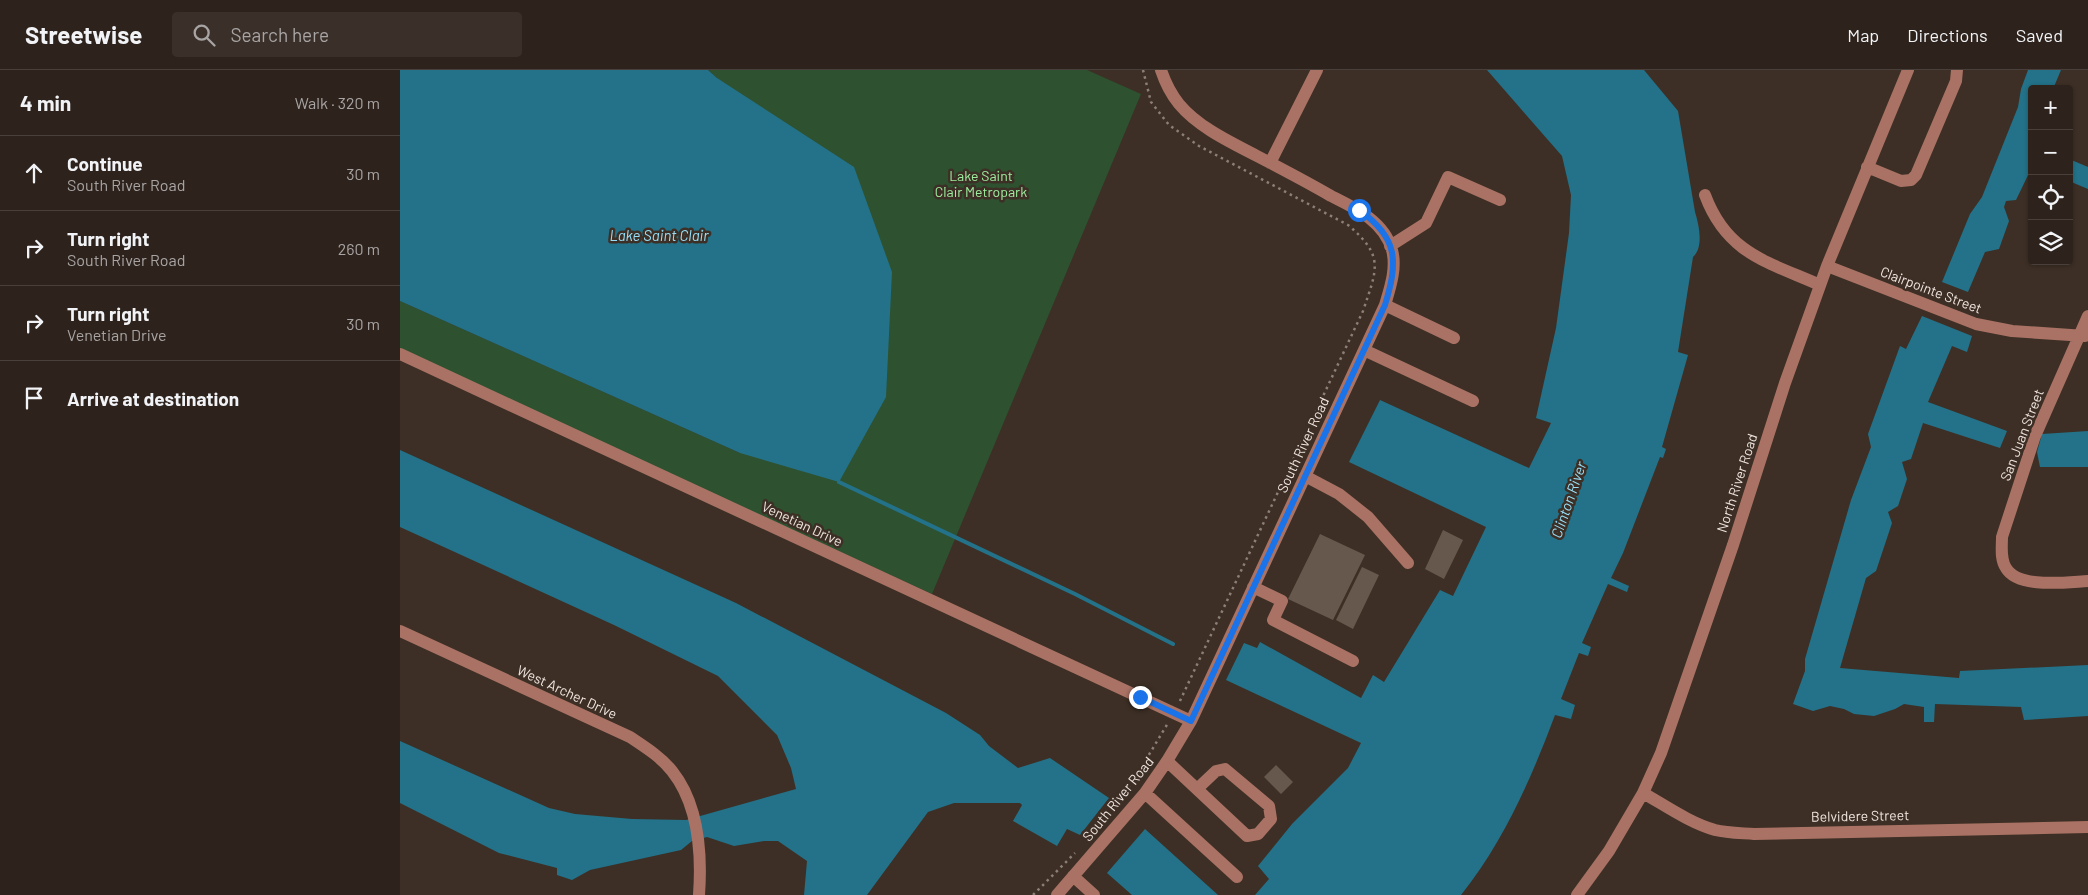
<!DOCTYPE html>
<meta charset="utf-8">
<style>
body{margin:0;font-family:Barlow,sans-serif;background:#3a2f29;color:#f1f3f6}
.controls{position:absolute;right:15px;top:15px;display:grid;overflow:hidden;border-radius:5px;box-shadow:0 1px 4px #0004}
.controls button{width:45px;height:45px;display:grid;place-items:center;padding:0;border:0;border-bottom:1px solid #49403b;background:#2e231c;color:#f1f3f6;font:25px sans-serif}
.stop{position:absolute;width:15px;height:15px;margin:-11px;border:4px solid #1a73e8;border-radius:50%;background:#fff}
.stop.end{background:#1a73e8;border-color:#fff;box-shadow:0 1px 5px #0008}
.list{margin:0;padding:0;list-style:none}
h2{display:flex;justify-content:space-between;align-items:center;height:65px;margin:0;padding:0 20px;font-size:21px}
h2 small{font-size:16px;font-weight:400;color:#a7a4a3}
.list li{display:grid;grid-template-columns:32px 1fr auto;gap:15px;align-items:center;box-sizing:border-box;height:75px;padding:0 20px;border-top:1px solid #49403b}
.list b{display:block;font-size:19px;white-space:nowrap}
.list p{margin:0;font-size:16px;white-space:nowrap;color:#a7a4a3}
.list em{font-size:16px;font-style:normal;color:#a7a4a3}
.icon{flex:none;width:28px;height:28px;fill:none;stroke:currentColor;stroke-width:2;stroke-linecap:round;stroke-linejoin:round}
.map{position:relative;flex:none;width:1688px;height:825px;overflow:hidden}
header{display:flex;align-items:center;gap:30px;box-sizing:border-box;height:70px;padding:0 25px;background:#2e231c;border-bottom:1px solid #49403b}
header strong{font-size:24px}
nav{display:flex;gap:28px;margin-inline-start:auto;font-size:18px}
.search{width:350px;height:45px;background:#3a2f29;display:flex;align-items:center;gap:12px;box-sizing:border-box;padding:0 18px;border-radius:5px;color:#a7a4a3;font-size:19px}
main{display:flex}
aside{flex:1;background:#2e231c}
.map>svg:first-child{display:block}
.green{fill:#2e5130}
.water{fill:#237289}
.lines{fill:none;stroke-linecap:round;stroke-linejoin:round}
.stream{stroke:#237289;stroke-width:4}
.building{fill:#67584d}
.path{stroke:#8c7f77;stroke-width:2.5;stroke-dasharray:2.5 4;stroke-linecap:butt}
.minor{stroke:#a97264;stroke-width:12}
.route{stroke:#1a73e8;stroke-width:6}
.labels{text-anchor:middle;stroke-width:5;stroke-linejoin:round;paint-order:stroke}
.park-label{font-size:14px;fill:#9deea0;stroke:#3d2f25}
.street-label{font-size:14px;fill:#efe5df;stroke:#3d2f25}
.water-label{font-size:15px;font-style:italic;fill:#97dff8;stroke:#3d2f25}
</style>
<header>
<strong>Streetwise</strong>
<div class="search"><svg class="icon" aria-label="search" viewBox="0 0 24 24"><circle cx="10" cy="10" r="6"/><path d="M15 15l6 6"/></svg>Search here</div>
<nav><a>Map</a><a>Directions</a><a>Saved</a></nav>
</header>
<main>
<aside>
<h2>4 min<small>Walk · 320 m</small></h2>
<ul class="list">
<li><svg class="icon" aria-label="ahead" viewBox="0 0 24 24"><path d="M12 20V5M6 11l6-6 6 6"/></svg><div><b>Continue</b><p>South River Road</p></div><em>30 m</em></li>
<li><svg class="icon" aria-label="right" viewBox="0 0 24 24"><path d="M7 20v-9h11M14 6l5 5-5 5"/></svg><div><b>Turn right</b><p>South River Road</p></div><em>260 m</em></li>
<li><svg class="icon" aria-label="right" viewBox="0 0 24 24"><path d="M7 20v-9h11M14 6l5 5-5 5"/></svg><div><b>Turn right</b><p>Venetian Drive</p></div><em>30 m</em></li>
<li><svg class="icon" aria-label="arrive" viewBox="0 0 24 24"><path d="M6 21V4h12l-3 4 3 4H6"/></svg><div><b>Arrive at destination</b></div></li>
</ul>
</aside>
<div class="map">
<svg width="1688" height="825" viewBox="0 0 1688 825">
<rect width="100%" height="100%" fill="#3d2f25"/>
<!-- green -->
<path class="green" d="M308 0H687L741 24 532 524 0 280V231L340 383 317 8Z"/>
<!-- water -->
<path class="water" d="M0 0H308L317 8 454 97 492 202 486 327 439 412 340 383 0 231Z
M1087 0H1244L1278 41 1295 142C1299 155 1304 177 1293 187L1278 282 1288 285 1262 377 1266 379 1263 388 1260 387 1223 483 1211 508 1229 516 1227 522 1208 514 1182 573 1191 577 1188 586 1179 583 1161 629 1175 635 1171 649 1155 645C1131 709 1104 771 1061 825H855L869 809 858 796 892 754 948 698 961 673 826 610 844 573 857 578 860 572 961 628 973 605 984 612 1040 520 1053 526 1086 457 949 392 980 330 1129 398 1151 353 1136 348 1156 258 1169 163 1171 125 1162 86Z
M1628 0H1661L1653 19H1632V97L1616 130 1606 131 1604 137 1609 151 1599 179 1585 182 1568 222 1542 212 1570 144 1582 127 1618 37 1621 19Z
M1669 89 1688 97V119L1669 111Z
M1522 246 1572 266 1567 282 1552 276 1528 332 1607 361 1600 378 1523 353 1511 389 1502 392 1507 409 1498 436 1488 442 1492 453 1476 501 1466 508 1440 598 1559 608 1560 601 1688 595V646L1624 650 1621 637 1535 634 1534 652H1524V637L1504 634 1495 639 1474 646 1454 644 1444 639 1430 636 1413 641 1393 634 1405 601V589L1451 430 1471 377 1468 364 1500 276 1506 279Z
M1688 361V397H1640L1637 382 1642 364Z
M0 380 336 533 546 643 580 665 589 676 618 698 650 688 709 728 680 765 667 759 657 776 613 751 622 735 620 733H554L528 742 467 825H404L407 791 378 771H364L334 776 307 767 292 771 281 780 190 800 172 810 157 805V798L99 783 0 733V671L149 738 175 744 232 749 286 750 396 719 391 698 377 665 318 606 214 555 0 457Z
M745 759 818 825H732L707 803Z"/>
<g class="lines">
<!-- stream -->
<path class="stream" d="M439 412 675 524 773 574"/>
</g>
<!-- building -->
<path class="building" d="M1043 460 1063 470 1044 509 1025 499Z
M920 464 965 485 933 550 888 529Z
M962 497 979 505 953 559 936 550Z
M876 695 893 712 881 724 864 707Z"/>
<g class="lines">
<!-- path -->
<path class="path" d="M743 0 751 32 769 55 799 76 948 155C985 186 977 199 963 241L779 633
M713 739 735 708 768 653
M633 825 675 783"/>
<!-- minor -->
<path class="minor" d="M870 93 917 0
M1467 97 1501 111 1511 110 1516 105 1556 11 1557 0
M1305 125C1327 184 1368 192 1420 215
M990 176 1026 153 1048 107 1100 130
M1427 196 1576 254 1612 261 1685 266
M985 235 1054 268
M1688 246 1635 366 1602 467C1602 477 1600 489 1606 498 1618 519 1667 512 1688 511
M964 280 1073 331
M0 284 791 651
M905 406 939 424 968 447 1008 493
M853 517 882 531 873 550 953 591
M0 561 230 667C245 677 261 687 272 701 299 735 302 783 299 825
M767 691 847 766 858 764 871 749 869 736 825 699 816 701 797 719
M745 723 837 807
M1243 723C1266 736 1290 753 1315 760 1327 763 1341 763 1354 764L1688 757
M673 806 694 825
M657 825 745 723 767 691 791 651 985 235C990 218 997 198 992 180 984 151 955 138 931 126 907 112 882 99 857 86 830 72 798 57 779 34 771 24 765 12 761 0
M1177 825 1209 781 1243 723 1261 683 1333 475 1385 313 1427 196 1508 0"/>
</g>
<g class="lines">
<!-- route -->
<path class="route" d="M740 627 791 651 985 235C998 192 999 168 959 140"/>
</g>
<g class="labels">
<!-- park labels -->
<g class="park-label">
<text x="581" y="111">Lake Saint<tspan x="581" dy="16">Clair Metropark</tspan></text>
</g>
<!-- street labels -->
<g class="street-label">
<text transform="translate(1531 220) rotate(21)" y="5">Clairpointe Street</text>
<text transform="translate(1622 365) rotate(-69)" y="5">San Juan Street</text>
<text transform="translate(903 375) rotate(-65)" y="5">South River Road</text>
<text transform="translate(1337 413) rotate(-72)" y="5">North River Road</text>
<text transform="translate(402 454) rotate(25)" y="5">Venetian Drive</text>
<text transform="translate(167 622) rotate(25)" y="5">West Archer Drive</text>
<text transform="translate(718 729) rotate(-51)" y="5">South River Road</text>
<text transform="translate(1460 746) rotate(-1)" y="5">Belvidere Street</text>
</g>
<!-- water labels -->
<g class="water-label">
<text x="259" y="171">Lake Saint Clair</text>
<text transform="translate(1169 430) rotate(-71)" y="5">Clinton River</text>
</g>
</g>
</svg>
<div class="controls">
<button>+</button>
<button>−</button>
<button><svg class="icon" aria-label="locate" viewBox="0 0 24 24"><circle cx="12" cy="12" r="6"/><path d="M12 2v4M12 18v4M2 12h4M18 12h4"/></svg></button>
<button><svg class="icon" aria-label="layers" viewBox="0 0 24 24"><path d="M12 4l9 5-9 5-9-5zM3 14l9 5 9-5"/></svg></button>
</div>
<div class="stop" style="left:959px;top:140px"></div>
<div class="stop end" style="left:740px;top:627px"></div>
</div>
</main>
